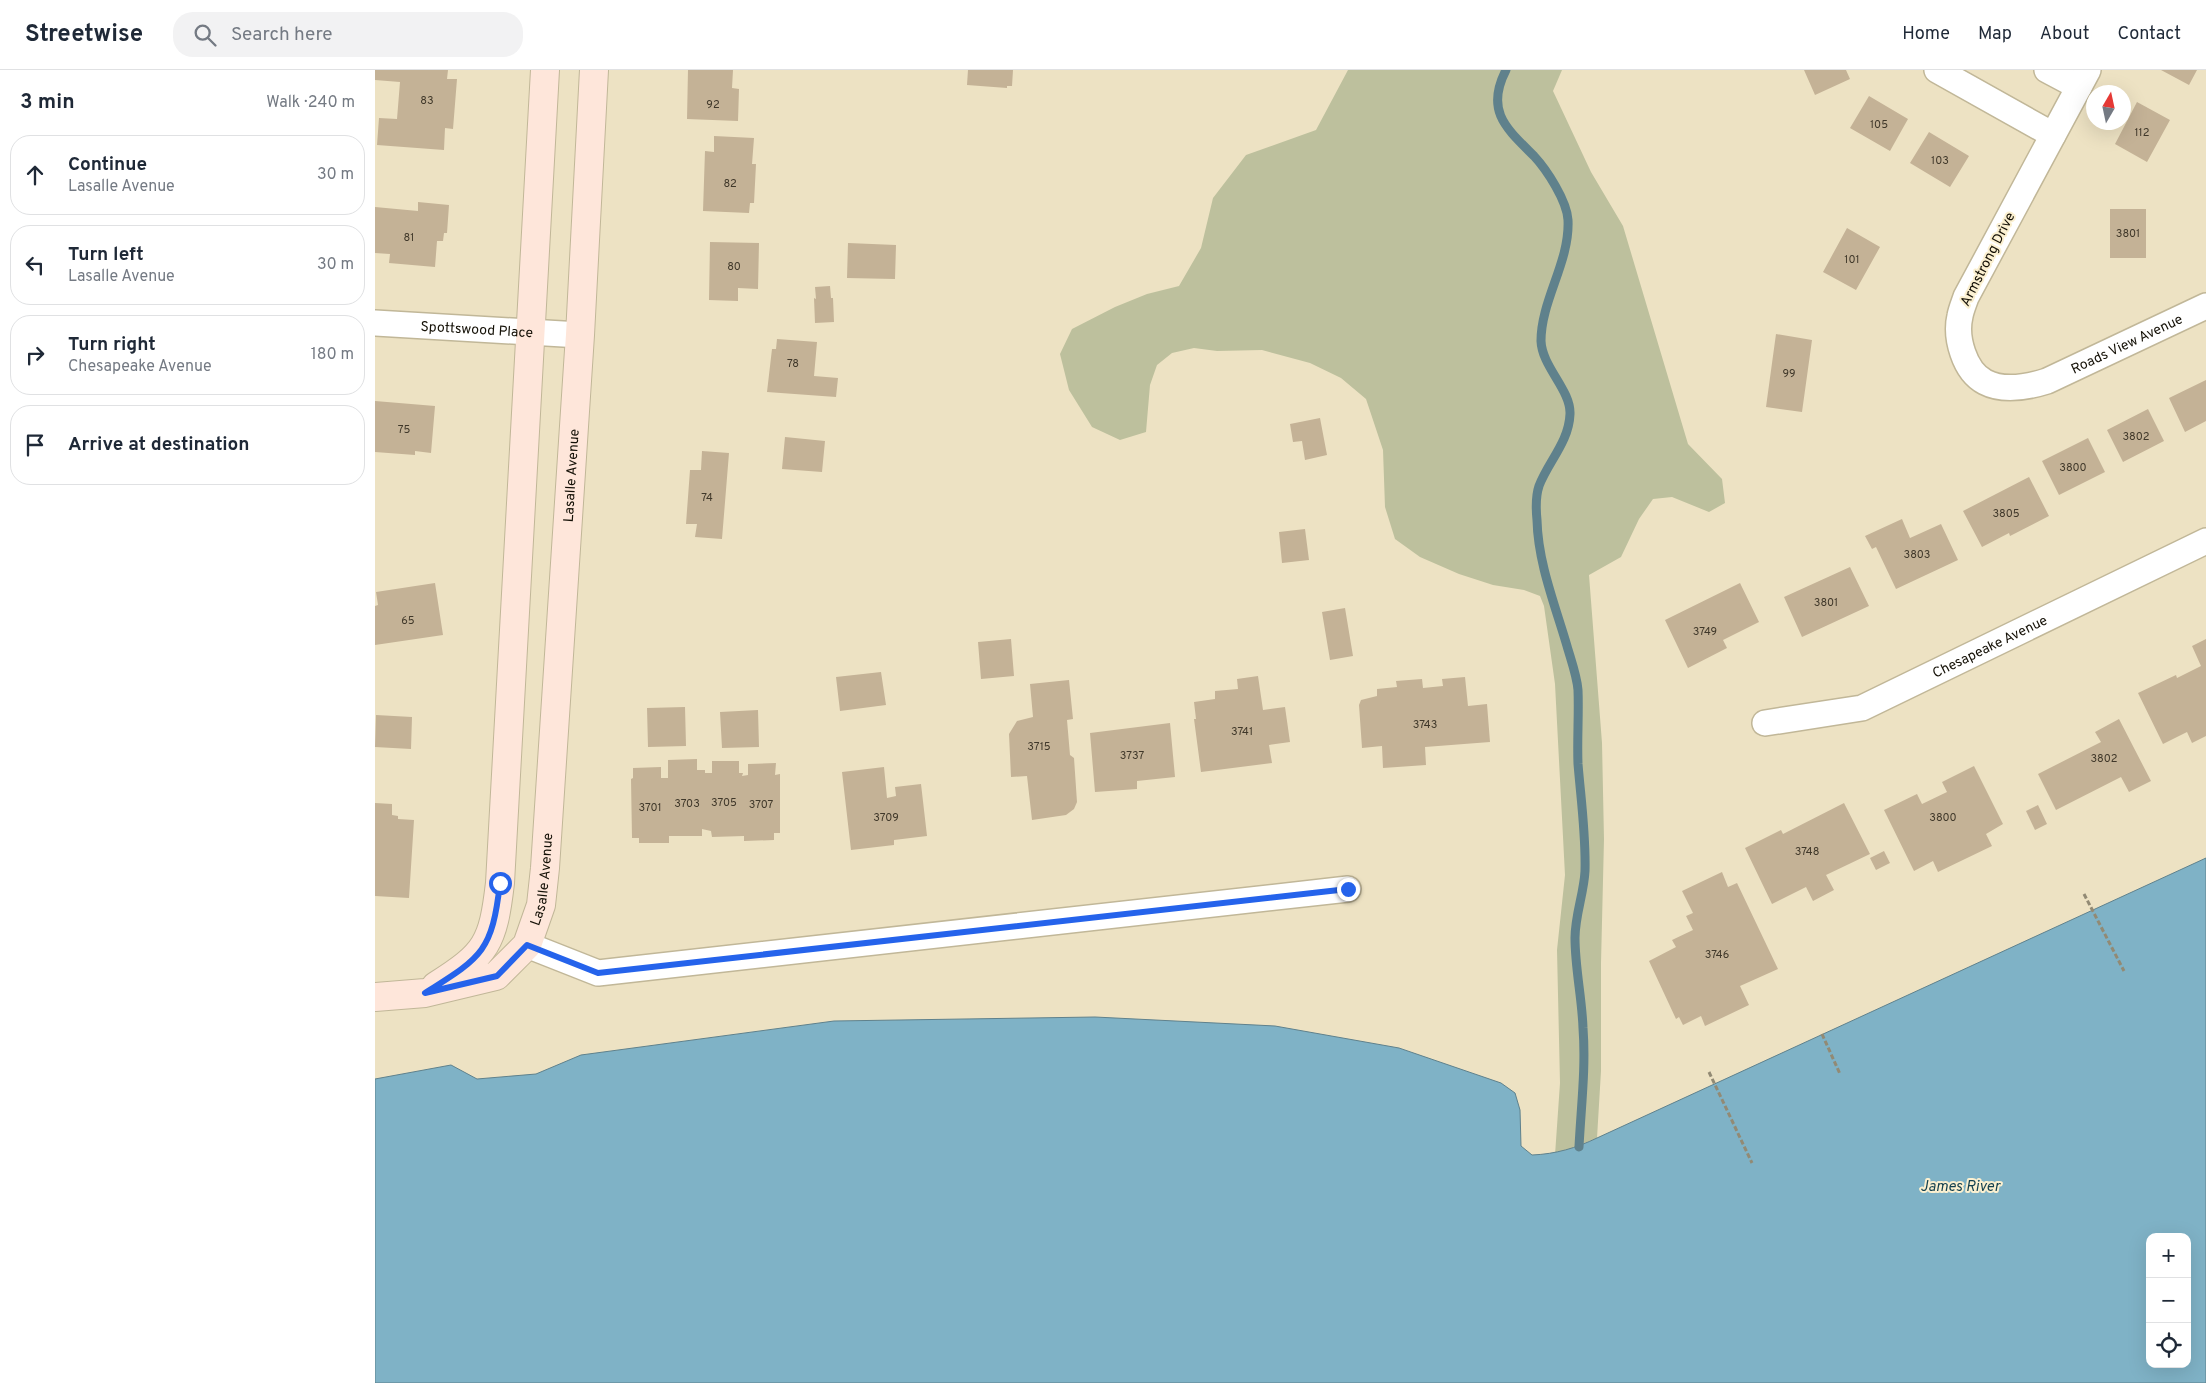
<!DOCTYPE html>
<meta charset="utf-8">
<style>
body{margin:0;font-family:Overpass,sans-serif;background:#f2f2f3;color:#1f2937}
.controls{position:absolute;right:15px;bottom:15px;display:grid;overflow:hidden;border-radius:10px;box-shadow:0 5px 20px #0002}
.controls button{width:45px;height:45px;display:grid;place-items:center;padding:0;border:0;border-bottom:1px solid #e0e1e3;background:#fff;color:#1f2937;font:25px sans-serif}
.compass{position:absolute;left:1711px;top:15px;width:45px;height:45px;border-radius:50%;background:#fff;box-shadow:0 5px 20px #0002;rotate:9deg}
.stop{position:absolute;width:15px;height:15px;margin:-11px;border:4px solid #2563eb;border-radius:50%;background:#fff}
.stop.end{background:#2563eb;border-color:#fff;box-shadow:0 1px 5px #0008}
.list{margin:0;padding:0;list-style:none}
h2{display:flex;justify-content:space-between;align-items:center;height:65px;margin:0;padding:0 20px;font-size:21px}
h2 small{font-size:16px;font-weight:400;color:#747a83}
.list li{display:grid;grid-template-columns:32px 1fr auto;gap:15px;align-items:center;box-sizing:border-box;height:80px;margin:0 10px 10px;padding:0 10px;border:1px solid #e0e1e3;border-radius:20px}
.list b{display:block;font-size:19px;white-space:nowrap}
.list p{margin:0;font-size:16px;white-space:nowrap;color:#747a83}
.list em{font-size:16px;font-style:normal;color:#747a83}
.icon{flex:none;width:28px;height:28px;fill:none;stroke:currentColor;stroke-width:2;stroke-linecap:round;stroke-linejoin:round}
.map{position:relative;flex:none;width:1831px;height:1313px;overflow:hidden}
header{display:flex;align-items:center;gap:30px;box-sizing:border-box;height:70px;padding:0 25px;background:#fff;border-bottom:1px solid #e0e1e3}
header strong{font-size:24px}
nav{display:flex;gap:28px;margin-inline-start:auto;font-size:18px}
.search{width:350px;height:45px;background:#f2f2f3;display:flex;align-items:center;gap:12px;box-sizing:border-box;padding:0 18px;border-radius:20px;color:#747a83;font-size:19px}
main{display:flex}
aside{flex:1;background:#fff}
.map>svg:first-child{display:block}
.green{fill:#bdc09d}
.water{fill:#7fb2c6;stroke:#5f818c;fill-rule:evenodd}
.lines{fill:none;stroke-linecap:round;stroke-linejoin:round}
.stream{stroke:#5f818c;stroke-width:9}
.building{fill:#c4b296}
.street-casing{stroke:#c1b798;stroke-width:28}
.secondary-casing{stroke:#c1b798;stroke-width:30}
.path{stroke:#928a74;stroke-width:3;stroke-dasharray:5 2.5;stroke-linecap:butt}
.street{stroke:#fff;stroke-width:25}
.secondary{stroke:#fee6da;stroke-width:28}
.route{stroke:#2563eb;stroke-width:6}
.labels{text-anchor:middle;stroke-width:4;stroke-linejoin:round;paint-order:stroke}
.number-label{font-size:11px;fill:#40382a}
.street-label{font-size:14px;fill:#141006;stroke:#fbf0d0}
.water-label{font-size:15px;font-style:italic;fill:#123f4e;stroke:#fbf0d0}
</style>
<header>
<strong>Streetwise</strong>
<div class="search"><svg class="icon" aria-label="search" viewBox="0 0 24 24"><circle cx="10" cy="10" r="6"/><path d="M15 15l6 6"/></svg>Search here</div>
<nav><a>Home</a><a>Map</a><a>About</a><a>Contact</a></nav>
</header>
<main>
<aside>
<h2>3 min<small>Walk · 240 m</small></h2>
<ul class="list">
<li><svg class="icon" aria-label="ahead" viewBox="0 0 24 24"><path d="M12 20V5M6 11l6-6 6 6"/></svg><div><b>Continue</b><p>Lasalle Avenue</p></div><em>30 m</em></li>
<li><svg class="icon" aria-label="left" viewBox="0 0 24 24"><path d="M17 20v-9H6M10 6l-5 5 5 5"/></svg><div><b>Turn left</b><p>Lasalle Avenue</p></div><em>30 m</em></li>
<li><svg class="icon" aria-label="right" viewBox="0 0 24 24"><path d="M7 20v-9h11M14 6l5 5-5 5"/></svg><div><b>Turn right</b><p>Chesapeake Avenue</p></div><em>180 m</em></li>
<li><svg class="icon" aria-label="arrive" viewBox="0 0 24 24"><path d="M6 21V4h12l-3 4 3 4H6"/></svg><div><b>Arrive at destination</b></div></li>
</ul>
</aside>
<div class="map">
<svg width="1831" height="1313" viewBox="0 0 1831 1313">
<rect width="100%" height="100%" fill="#ede2c3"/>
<!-- green -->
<path class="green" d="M973 0H1187L1178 21 1216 102 1248 156 1313 374 1347 409 1350 433 1334 442 1297 427 1278 429 1264 449 1246 487 1214 505 1227 673 1229 769 1226 893V1001L1222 1068 1180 1085 1185 1013 1182 880 1190 805 1180 614 1169 536 1165 526 1149 520 1118 515 1084 504 1045 487 1020 469 1010 437 1008 380 991 329 966 308 935 293 887 280 842 281 819 278 797 283 782 295 775 315 771 362 745 370 717 357 694 320 685 284 697 259 740 237 772 224 804 216 826 178 838 128 871 85 941 60Z"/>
<!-- water -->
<path class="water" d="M1831 788V1313H0V1009L76 995 102 1009 161 1004 206 985 459 951 720 947 900 956 1024 978 1126 1013 1140 1023 1145 1040 1146 1076 1157 1085C1181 1084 1201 1078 1222 1068ZM1775 1167H1812V1294H1775Z"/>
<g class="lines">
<!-- stream -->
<path class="stream" d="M1131 0C1110 41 1131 58 1159 86 1172 100 1192 131 1193 150 1195 192 1166 230 1166 271 1167 297 1196 320 1195 344 1194 372 1173 392 1164 416 1161 425 1161 440 1162 450 1163 493 1180 535 1192 576 1196 590 1202 606 1203 620 1204 644 1202 669 1203 694 1206 730 1211 765 1210 801 1209 823 1200 845 1200 868 1200 898 1207 928 1208 958 1211 998 1206 1037 1204 1077"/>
</g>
<!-- building -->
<path class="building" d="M0 0H73L72 9H82L78 59 70 58 69 80 2 75 4 48 22 49 25 12 0 10Z
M313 0H358L357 18 364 19 363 51 312 49Z
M593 0H638L637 16H632V18L592 15Z
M1429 0H1471L1475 9 1440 25Z
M1786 0H1822L1814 15Z
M1494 26 1533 49 1515 81 1475 58Z
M1762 32 1795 50 1772 92 1740 74Z
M1554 62 1594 86 1575 117 1535 93Z
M339 66 379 68 377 94H381L379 133H375L374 143 328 141 330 81 339 82Z
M43 132 74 135 72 163H69L68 171H62L60 197 14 193 15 184 0 183V137L43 141Z
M1735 139H1771V188H1735Z
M1472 158 1505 177 1481 220 1448 202Z
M335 172 384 173 383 219 363 218V231L334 230Z
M473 173 521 175 520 209 472 208Z
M455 216 456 228H458L459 252 440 253 439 228 441 229 440 217Z
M1401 264 1437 270 1427 342 1391 337Z
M402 269 442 272 439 306 463 308 461 327 392 322 397 279H401Z
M1831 310V351L1810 362 1794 328Z
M0 331 60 336 56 383 40 381V385L0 382Z
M1773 339 1789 371 1748 392 1732 360Z
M945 348 952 385 930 390 927 371 918 372 915 354Z
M410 367 450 371 447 402 407 399Z
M1713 368 1730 402 1684 425 1667 391Z
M327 381 354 383 347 469 320 467 322 454H311L315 400H326Z
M1654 407 1674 446 1635 466 1634 463 1607 477 1588 441Z
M1527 449 1535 468 1566 454 1583 490 1521 519 1501 477 1497 479 1490 466Z
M930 459 934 490 907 493 904 462Z
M1475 497 1494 536 1427 567 1409 527Z
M60 513 68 565 0 575V536L3 535 1 522Z
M1365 513 1384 552 1348 570 1352 578 1313 598 1290 550Z
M970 538 978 586 955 590 947 542Z
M636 569 639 606 606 609 603 572Z
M1831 569V666L1817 673 1812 662 1788 674 1763 623 1801 605 1802 608 1826 596 1817 576Z
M506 602 511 635 465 641 461 607Z
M883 606 888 640 910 637 915 672 894 675 897 693 826 702 819 649H821L819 632 840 629V621L863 619 862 609Z
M1090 607 1093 636 1112 634 1115 672 1050 677 1051 695 1008 698 1007 676 987 678 984 635 986 630 1002 626V619L1022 617 1021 611 1047 609 1048 618 1068 616 1067 609Z
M694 610 698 649 692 650 695 685 699 688 702 732 699 739 691 745 657 750 652 706 636 707 634 664 642 651 658 647 655 614Z
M310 637 311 676 273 677 272 638Z
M383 640 384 677 347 678 345 642Z
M1 645 37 647 36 679 0 677Z
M1744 649 1776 711 1754 722 1746 707 1681 740 1663 704 1726 672 1720 662Z
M795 653 800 707 762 711V719L720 722 715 663Z
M322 689V700H330V703H337V691H364V703H368L367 706 373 705V694L401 693 400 705 405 704V763H399V770L369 771V766L337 767 336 761 327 759V766H294V773H264V768H257L256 709 258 708V698L286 697V708H293V690Z
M1599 696 1628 754 1611 764 1617 776 1563 802 1558 791 1539 801 1509 740 1542 724 1547 734 1572 722 1567 712Z
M509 697 512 728 521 726 520 717 546 714 552 766 519 770V775L476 780 467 702Z
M0 733 17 734V745L23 746V749L39 750 34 828 0 826Z
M1469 733 1495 784 1451 805 1459 820 1438 831 1431 817 1397 834 1370 778 1406 760 1408 764Z
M1663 735 1672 754 1660 760 1651 741Z
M1509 781 1515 793 1501 800 1495 788Z
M1347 802 1353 817 1362 813 1403 899 1365 916 1374 935 1330 956 1326 946 1308 955 1304 947 1301 949 1274 891 1301 877 1297 870 1318 860 1311 846 1318 843 1307 821Z"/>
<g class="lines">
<!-- street casing -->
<g class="street-casing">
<g id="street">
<path d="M1562 0 1678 65"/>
<path d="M1672 0 1704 17"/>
<path id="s1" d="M1713 0 1591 227C1589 233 1586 240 1585 246 1580 267 1589 301 1610 312 1629 322 1653 317 1672 311L1831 236"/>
<path id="s2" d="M0 253 205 265"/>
<path id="s3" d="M1390 653 1487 638 1831 471"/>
<path d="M152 875 223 903 973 819"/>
</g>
</g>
<!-- secondary casing -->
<g class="secondary-casing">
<g id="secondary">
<path d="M61 916C112 884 118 873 125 813L170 0"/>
<path id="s4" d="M0 927 50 923 121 906 152 875 166 835 170 798 205 265 219 0"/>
</g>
</g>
<!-- path -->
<path class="path" d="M1709 824 1749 901
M1447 964 1465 1004
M1334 1002 1377 1093"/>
<!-- street -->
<use href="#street" class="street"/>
<!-- secondary -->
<use href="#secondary" class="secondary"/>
</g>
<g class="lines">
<!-- route -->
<path class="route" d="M125 813C117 882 107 887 50 923L122 906 152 875 223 903 973 819"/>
</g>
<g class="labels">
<!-- number labels -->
<g class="number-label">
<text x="52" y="34">83</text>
<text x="338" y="38">92</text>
<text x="1504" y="58">105</text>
<text x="1767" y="66">112</text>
<text x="1565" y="94">103</text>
<text x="355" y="117">82</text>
<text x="1753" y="167">3801</text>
<text x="34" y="171">81</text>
<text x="1477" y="193">101</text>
<text x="359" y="200">80</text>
<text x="418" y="297">78</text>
<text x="1414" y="307">99</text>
<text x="29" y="363">75</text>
<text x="1761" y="370">3802</text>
<text x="1698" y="401">3800</text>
<text x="332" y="431">74</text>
<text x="1631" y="447">3805</text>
<text x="1542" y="488">3803</text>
<text x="1451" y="536">3801</text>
<text x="33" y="554">65</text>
<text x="1330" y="565">3749</text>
<text x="1050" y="658">3743</text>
<text x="867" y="665">3741</text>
<text x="664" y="680">3715</text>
<text x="757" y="689">3737</text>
<text x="1729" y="692">3802</text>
<text x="349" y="736">3705</text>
<text x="312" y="737">3703</text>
<text x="386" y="738">3707</text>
<text x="275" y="741">3701</text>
<text x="511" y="751">3709</text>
<text x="1568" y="751">3800</text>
<text x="1432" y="785">3748</text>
<text x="1342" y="888">3746</text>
</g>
<!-- street labels -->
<g class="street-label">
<text transform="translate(1612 189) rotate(-63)" y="5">Armstrong Drive</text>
<text dy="5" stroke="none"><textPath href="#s2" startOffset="102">Spottswood Place</textPath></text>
<text dy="5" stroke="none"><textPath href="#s1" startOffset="504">Roads View Avenue</textPath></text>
<text dy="5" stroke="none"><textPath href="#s4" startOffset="640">Lasalle Avenue</textPath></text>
<text dy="5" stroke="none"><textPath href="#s3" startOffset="240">Chesapeake Avenue</textPath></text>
<text dy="5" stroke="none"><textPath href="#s4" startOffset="235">Lasalle Avenue</textPath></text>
</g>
<!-- water labels -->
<g class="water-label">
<text x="1585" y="1121">James River</text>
</g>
</g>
</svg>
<div class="controls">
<button>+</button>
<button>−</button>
<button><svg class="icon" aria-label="locate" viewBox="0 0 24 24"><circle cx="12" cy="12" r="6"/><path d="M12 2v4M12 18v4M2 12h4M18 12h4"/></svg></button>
</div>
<svg class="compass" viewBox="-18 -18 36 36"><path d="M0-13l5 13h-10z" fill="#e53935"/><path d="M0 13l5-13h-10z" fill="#747a83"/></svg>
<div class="stop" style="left:125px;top:813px"></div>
<div class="stop end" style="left:973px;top:819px"></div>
</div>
</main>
